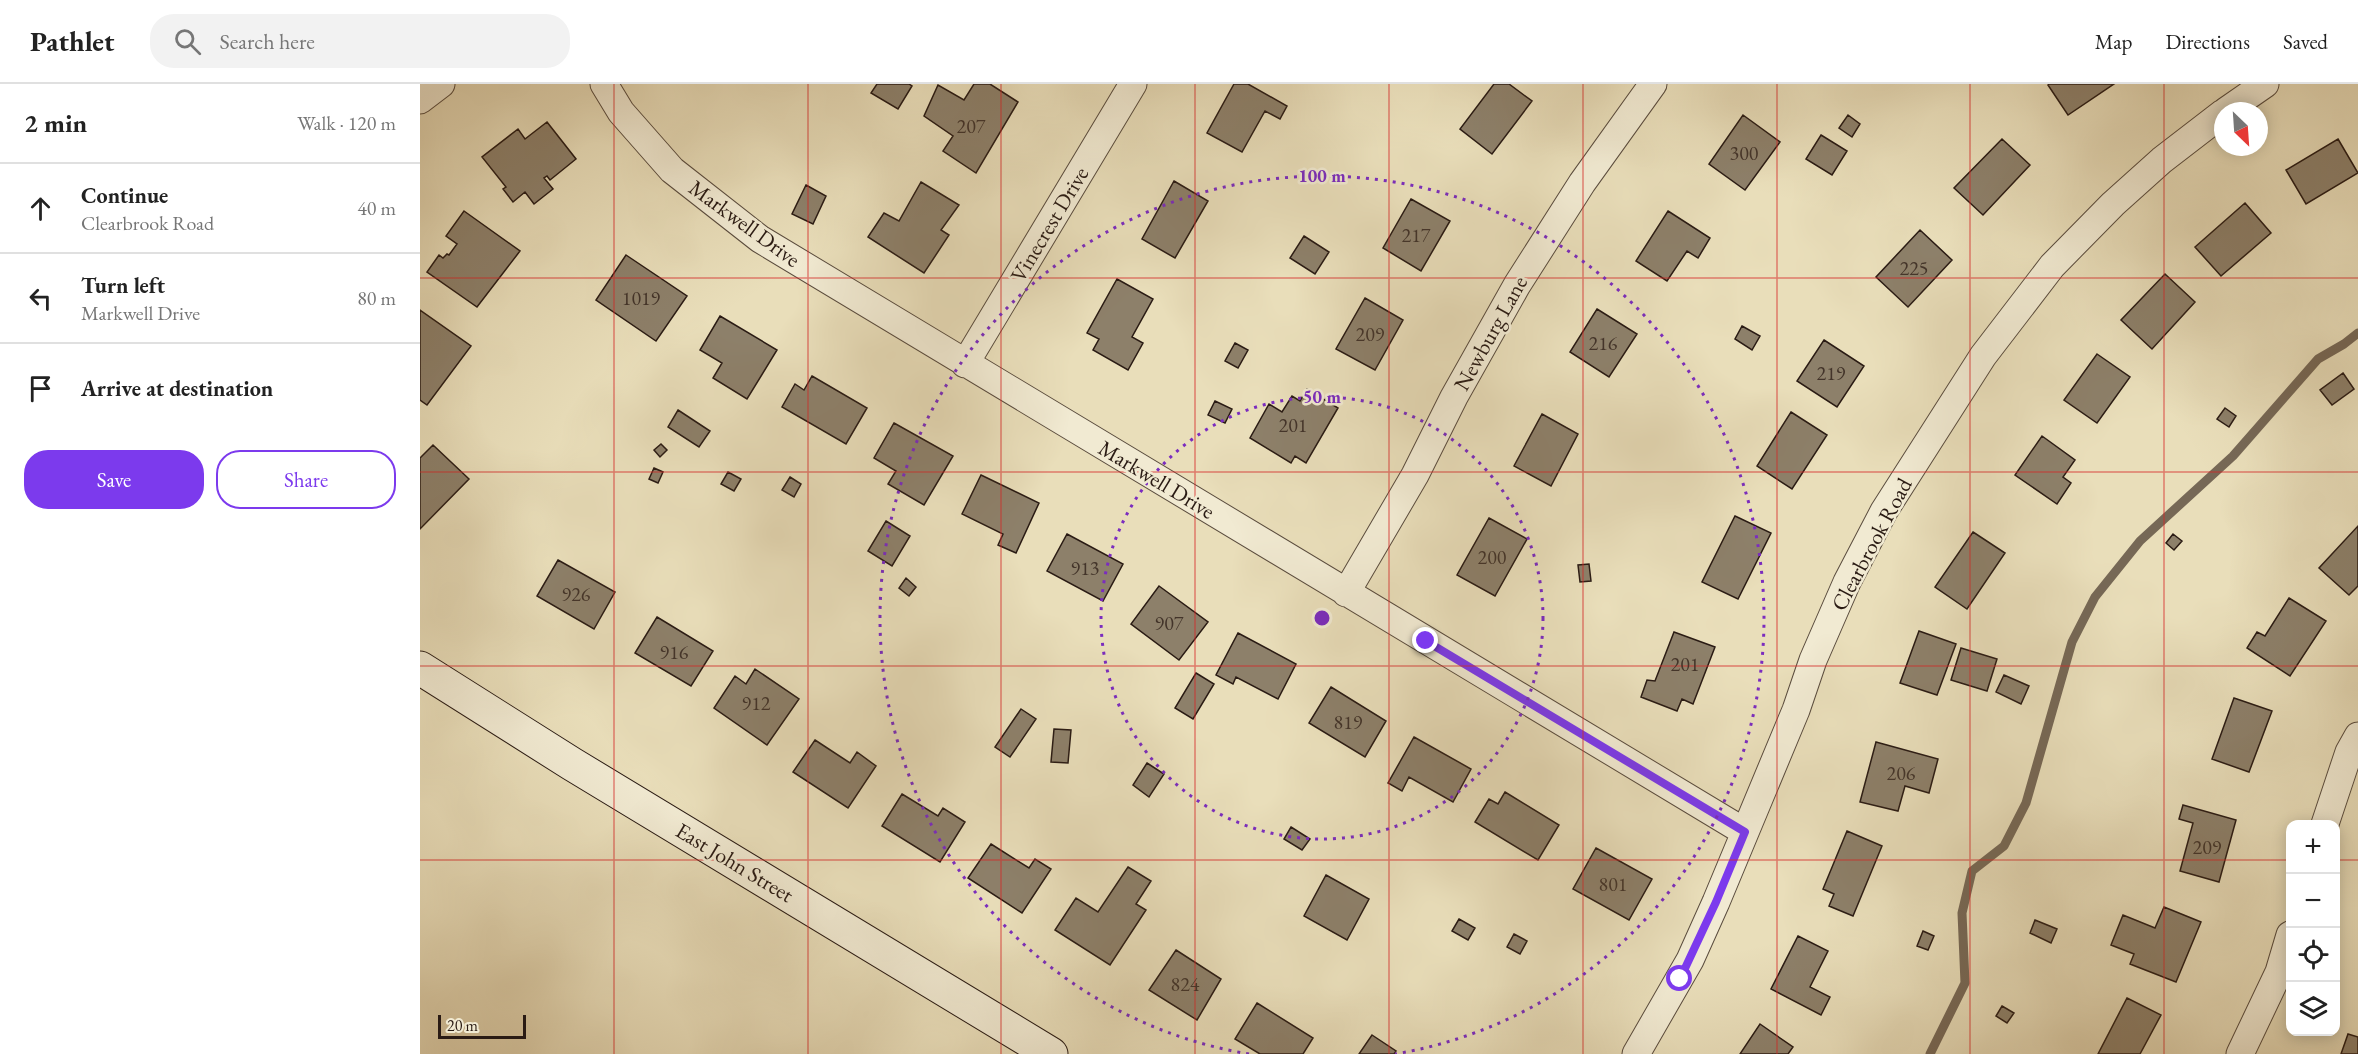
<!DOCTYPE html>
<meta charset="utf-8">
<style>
body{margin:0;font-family:"EB Garamond",serif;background:#f2f2f2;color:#222}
.controls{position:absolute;right:18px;bottom:18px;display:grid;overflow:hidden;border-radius:12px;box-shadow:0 3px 15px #0003}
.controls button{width:54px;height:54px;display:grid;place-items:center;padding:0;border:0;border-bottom:2px solid #e0e0e0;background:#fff;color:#222;font:30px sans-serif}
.compass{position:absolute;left:1794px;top:18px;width:54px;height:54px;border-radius:50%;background:#fff;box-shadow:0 3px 15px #0003;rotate:155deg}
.scale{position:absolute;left:18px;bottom:15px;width:88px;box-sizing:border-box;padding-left:6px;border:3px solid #2a1b14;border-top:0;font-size:16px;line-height:21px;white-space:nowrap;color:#2a1b14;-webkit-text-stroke:4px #f1ead2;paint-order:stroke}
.stop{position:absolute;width:18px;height:18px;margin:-14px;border:4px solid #7c3aed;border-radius:50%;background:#fff}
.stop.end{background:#7c3aed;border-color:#fff;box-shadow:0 2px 6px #0008}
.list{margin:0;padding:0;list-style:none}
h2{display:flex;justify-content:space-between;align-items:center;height:78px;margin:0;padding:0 24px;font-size:26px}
h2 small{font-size:20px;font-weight:400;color:#767676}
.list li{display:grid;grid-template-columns:39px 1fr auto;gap:18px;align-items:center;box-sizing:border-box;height:90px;padding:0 24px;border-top:2px solid #e0e0e0}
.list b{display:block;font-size:22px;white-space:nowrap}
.list p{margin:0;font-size:20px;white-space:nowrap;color:#767676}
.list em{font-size:20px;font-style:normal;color:#767676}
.actions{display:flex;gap:12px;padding:18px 24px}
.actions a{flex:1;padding:14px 0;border:2px solid #7c3aed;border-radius:24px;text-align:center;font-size:21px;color:#7c3aed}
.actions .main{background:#7c3aed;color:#fff}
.icon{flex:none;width:33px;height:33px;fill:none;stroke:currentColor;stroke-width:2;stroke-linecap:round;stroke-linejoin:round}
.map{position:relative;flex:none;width:1938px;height:970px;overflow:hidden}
header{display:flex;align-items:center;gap:36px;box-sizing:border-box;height:84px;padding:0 30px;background:#fff;border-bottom:2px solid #e0e0e0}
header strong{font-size:28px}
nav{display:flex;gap:33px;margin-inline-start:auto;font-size:21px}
.search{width:420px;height:54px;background:#f2f2f2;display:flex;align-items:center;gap:15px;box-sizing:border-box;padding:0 21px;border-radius:24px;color:#767676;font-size:22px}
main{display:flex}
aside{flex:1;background:#fff}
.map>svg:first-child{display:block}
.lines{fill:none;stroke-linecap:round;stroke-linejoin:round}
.stream{stroke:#766856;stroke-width:9}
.building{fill:#8d806a;stroke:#2a1b14;stroke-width:1.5}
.minor-casing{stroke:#5a4c3e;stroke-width:29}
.secondary-casing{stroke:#2a1b14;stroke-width:35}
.minor{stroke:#f1ead2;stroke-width:27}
.secondary{stroke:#f1ead2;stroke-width:33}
.route{stroke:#7c3aed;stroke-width:8}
.grid{fill:none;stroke:#d62828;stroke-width:1.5;stroke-opacity:0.55}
.ring{fill:none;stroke:#7b2cbf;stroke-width:3;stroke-dasharray:3 6}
.labels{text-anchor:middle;stroke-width:5;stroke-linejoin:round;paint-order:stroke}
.number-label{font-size:20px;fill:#43342a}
.street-label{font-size:22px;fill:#2a1b14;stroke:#f1ead2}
.centre{fill:#7b2cbf;stroke:#f1ead2;stroke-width:3}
.ring-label{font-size:18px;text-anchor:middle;font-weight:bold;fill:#7b2cbf;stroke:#f1ead2;stroke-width:5;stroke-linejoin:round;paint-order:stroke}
</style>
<header>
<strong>Pathlet</strong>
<div class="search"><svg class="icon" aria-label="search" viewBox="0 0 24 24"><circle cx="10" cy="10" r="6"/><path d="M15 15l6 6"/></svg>Search here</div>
<nav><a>Map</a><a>Directions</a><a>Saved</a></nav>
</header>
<main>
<aside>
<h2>2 min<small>Walk · 120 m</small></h2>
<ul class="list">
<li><svg class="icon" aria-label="ahead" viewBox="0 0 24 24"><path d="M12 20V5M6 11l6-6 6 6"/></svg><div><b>Continue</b><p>Clearbrook Road</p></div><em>40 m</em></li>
<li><svg class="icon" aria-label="left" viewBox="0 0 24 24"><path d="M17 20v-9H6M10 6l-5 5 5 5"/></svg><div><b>Turn left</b><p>Markwell Drive</p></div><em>80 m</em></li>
<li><svg class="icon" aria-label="arrive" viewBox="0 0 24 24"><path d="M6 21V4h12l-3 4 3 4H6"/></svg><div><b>Arrive at destination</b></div></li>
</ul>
<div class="actions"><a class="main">Save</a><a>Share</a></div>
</aside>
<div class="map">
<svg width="1938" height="970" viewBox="0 0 1938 970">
<rect width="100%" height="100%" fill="#e9deba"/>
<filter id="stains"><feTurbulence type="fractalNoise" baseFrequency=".00333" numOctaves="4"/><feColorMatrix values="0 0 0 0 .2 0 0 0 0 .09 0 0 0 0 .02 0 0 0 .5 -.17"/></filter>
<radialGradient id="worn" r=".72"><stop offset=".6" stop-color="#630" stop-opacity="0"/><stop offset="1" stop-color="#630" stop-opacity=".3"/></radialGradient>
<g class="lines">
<!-- stream -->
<path class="stream" d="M1510 970 1545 899 1542 829 1552 787 1584 762 1606 719 1652 558 1675 513 1720 457 1813 372 1898 275 1924 260 1938 249"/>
</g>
<!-- building -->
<path class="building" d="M457 0H489L492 2 478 25 451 9Z
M554 0H570L598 18 556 89 523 67 533 52 504 32 518 1 544 16Z
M814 0H828L867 22 860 35 845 27 822 68 787 49Z
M1074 0H1089L1112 17 1072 70 1040 45Z
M1629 0H1694L1648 31 1628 1Z
M1323 31 1360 58 1325 106 1289 80Z
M1428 31 1440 40 1432 53 1419 44Z
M127 38 156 75 130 96 127 92 124 94 133 105 114 120 105 108 93 118 83 105 86 103 62 73 98 45 105 55Z
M1401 51 1427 67 1412 91 1386 75Z
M1582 55 1610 81 1563 131 1534 104Z
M1918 55 1938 89 1886 120 1866 86Z
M754 97 788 117 755 174 722 155Z
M501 98 539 121 521 146 529 151 504 189 448 153 464 129 479 137Z
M386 101 406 112 393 140 372 130Z
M991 115 1030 137 1001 187 963 164Z
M1825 119 1851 149 1801 192 1775 163Z
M44 127 100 167 57 223 7 188 19 171 23 174 27 170 29 171 37 160 26 152Z
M1248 127 1290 154 1278 174 1267 167 1247 197 1216 177Z
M1500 146 1532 176 1488 223 1456 193Z
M884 152 909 168 895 190 870 174Z
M206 171 267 212 236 257 176 216Z
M1745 190 1775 218 1732 265 1701 236Z
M697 195 733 215 712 253 723 259 708 286 673 266 679 255 667 249Z
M945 214 983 236 955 286 916 265Z
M1177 225 1217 250 1189 293 1150 268Z
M0 226 51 262 7 321 0 316Z
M300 232 357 266 327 315 293 294 302 279 280 266Z
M1322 242 1340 252 1332 266 1315 255Z
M1404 256 1444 282 1417 323 1377 297Z
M815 259 828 266 818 284 805 277Z
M1677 270 1710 293 1677 339 1644 316Z
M1923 289 1934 305 1912 321 1900 306Z
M392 292 447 324 426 360 362 323 375 300 384 306Z
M887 305 918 324 886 379 875 372 871 379 830 354 849 320 862 328 872 312 880 317Z
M795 317 812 325 805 339 788 331Z
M1805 324 1816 332 1809 343 1797 335Z
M258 326 290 347 279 363 248 343Z
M1371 328 1407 351 1372 405 1337 382Z
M1122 330 1158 350 1131 402 1094 382Z
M474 339 533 372 504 421 468 400 476 387 454 374Z
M1622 352 1655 376 1643 393 1651 399 1637 420 1595 391Z
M241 360 247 366 240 373 234 366Z
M13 361 49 395 0 445V374Z
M234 384 243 388 238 399 229 395Z
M308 388 321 395 314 407 301 400Z
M561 391 619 419 596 469 578 461 583 450 542 430Z
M370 393 381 400 374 413 362 406Z
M1315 432 1351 449 1318 515 1282 498Z
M1069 434 1107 455 1075 512 1037 491Z
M466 437 490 452 472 482 448 467Z
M1938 442V502L1929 511 1899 484Z
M1553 448 1585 469 1547 525 1515 503Z
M647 450 703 480 683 517 627 487Z
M1753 450 1762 457 1754 466 1746 459Z
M138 476 195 508 174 545 117 512Z
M1169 480 1171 497 1160 498 1158 481Z
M486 494 496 503 489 512 479 504Z
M739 502 788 538 759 576 711 540Z
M1869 514 1906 537 1870 592 1827 564 1837 548 1845 552Z
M237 533 293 567 271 602 215 569Z
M1499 547 1536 560 1517 611 1480 599Z
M1254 548 1295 563 1273 620 1262 615 1257 627 1221 613 1227 596 1235 597Z
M818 549 876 580 858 615 816 593 813 600 796 591Z
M1541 564 1577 575 1567 607 1531 596Z
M335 585 379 615 347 661 294 624 315 592 326 600Z
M776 589 794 600 773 635 755 624Z
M1584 591 1609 602 1601 620 1576 608Z
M911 603 966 637 945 673 889 639Z
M1814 614 1852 627 1829 688 1792 675Z
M601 625 616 635 590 673 575 663Z
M634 645 651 646 648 679 631 678Z
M994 653 1051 685 1033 718 989 693 982 707 968 699Z
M395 656 430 679 437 668 456 682 428 724 373 688Z
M1456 658 1518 675 1509 709 1485 702 1478 727 1440 718Z
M727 679 744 690 729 713 713 701Z
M1085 708 1139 741 1118 776 1055 738 1069 715 1078 720Z
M482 710 518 732 523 724 545 738 520 778 462 742Z
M1763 721 1816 736 1799 798 1760 787 1773 739 1759 735Z
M871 743 890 755 882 766 864 755Z
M1427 747 1462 762 1433 832 1409 822 1414 810 1403 805Z
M571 760 609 784 615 775 631 785 602 829 548 794Z
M1176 764 1232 795 1209 836 1153 805Z
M708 783 731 797 716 820 726 826 690 881 635 846 656 814 678 828Z
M906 791 949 815 927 856 884 832Z
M1744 823 1781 838 1756 898 1710 880 1714 870 1691 861 1703 831 1735 844Z
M1039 835 1055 844 1048 856 1032 847Z
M1615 836 1637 845 1631 859 1610 849Z
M1503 847 1514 852 1508 866 1497 862Z
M1094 850 1107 857 1100 870 1087 863Z
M1378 852 1408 867 1390 903 1410 913 1401 931 1351 905Z
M756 866 801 895 777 936 729 906Z
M1707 914 1741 931 1720 970H1678Z
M837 919 893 954 883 970H840L815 955Z
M1582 922 1594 929 1587 939 1576 932Z
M1340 940 1373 963 1368 970H1320Z
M1928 950 1938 953V970H1921Z
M952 951 976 967 974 970H939Z"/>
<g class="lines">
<!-- minor casing -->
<g class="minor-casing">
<path id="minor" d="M184 0 201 28 252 86 340 155 1325 748
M0 16 21 0
M1806 27 1845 0
M545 280 713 0
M926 509 995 391 1034 313 1097 201 1162 99 1233 0
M1905 740 1929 668 1938 652
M1216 970 1270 876 1296 818 1376 626 1393 576 1427 498 1464 427 1563 272 1632 182 1693 120 1742 76 1803 29
M1820 970 1859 888 1870 851"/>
</g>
<!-- secondary casing -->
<g class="secondary-casing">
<path id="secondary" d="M0 584 152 680 631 970"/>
</g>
<!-- minor -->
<use href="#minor" class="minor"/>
<!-- secondary -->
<use href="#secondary" class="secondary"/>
</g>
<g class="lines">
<!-- route -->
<path class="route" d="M1006 557 1325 748 1296 818 1260 895"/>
</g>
<!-- grid -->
<path class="grid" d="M194 0V970M388 0V970M581 0V970M775 0V970M969 0V970M1163 0V970M1357 0V970M1550 0V970M1744 0V970M0 194H1938M0 388H1938M0 582H1938M0 776H1870M1916 776H1938"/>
<!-- distance rings -->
<g class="ring">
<circle cx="902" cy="534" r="221"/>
<path d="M829 970A442 442 0 1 1 975 970"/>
</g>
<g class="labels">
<!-- number labels -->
<g class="number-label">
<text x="551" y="49">207</text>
<text x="1324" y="76">300</text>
<text x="996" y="158">217</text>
<text x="1494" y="191">225</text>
<text x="221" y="221">1019</text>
<text x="950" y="257">209</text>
<text x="1183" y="266">216</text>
<text x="1411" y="296">219</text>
<text x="873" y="348">201</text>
<text x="1072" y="480">200</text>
<text x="665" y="491">913</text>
<text x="156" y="517">926</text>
<text x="749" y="546">907</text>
<text x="254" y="575">916</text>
<text x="1265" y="587">201</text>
<text x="336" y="626">912</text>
<text x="928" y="645">819</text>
<text x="1481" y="696">206</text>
<text x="1787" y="770">209</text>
<text x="1193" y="807">801</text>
<text x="765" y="907">824</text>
</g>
<!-- street labels -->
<g class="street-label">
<text transform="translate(325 139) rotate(36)" y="8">Markwell Drive</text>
<text transform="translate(629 140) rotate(-59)" y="8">Vinecrest Drive</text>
<text transform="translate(1070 249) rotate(-61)" y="8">Newburg Lane</text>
<text transform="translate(737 395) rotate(31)" y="8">Markwell Drive</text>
<text transform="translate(1451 460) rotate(-62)" y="8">Clearbrook Road</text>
<text transform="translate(315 778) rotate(31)" y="8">East John Street</text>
</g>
</g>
<circle cx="902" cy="534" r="9" class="centre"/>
<g class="ring-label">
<text x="902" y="98">100 m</text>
<text x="902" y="319">50 m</text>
</g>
<rect width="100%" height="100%" filter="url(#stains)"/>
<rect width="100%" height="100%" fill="url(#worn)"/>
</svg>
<div class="controls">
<button>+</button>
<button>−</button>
<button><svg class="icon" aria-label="locate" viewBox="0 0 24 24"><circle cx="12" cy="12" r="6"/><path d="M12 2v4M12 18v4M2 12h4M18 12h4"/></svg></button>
<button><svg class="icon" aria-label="layers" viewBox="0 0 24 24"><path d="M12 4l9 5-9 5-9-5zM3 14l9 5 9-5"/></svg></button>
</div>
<svg class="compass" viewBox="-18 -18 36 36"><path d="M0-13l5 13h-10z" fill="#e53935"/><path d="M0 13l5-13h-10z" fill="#767676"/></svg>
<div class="scale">20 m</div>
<div class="stop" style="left:1260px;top:895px"></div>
<div class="stop end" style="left:1006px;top:557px"></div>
</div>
</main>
